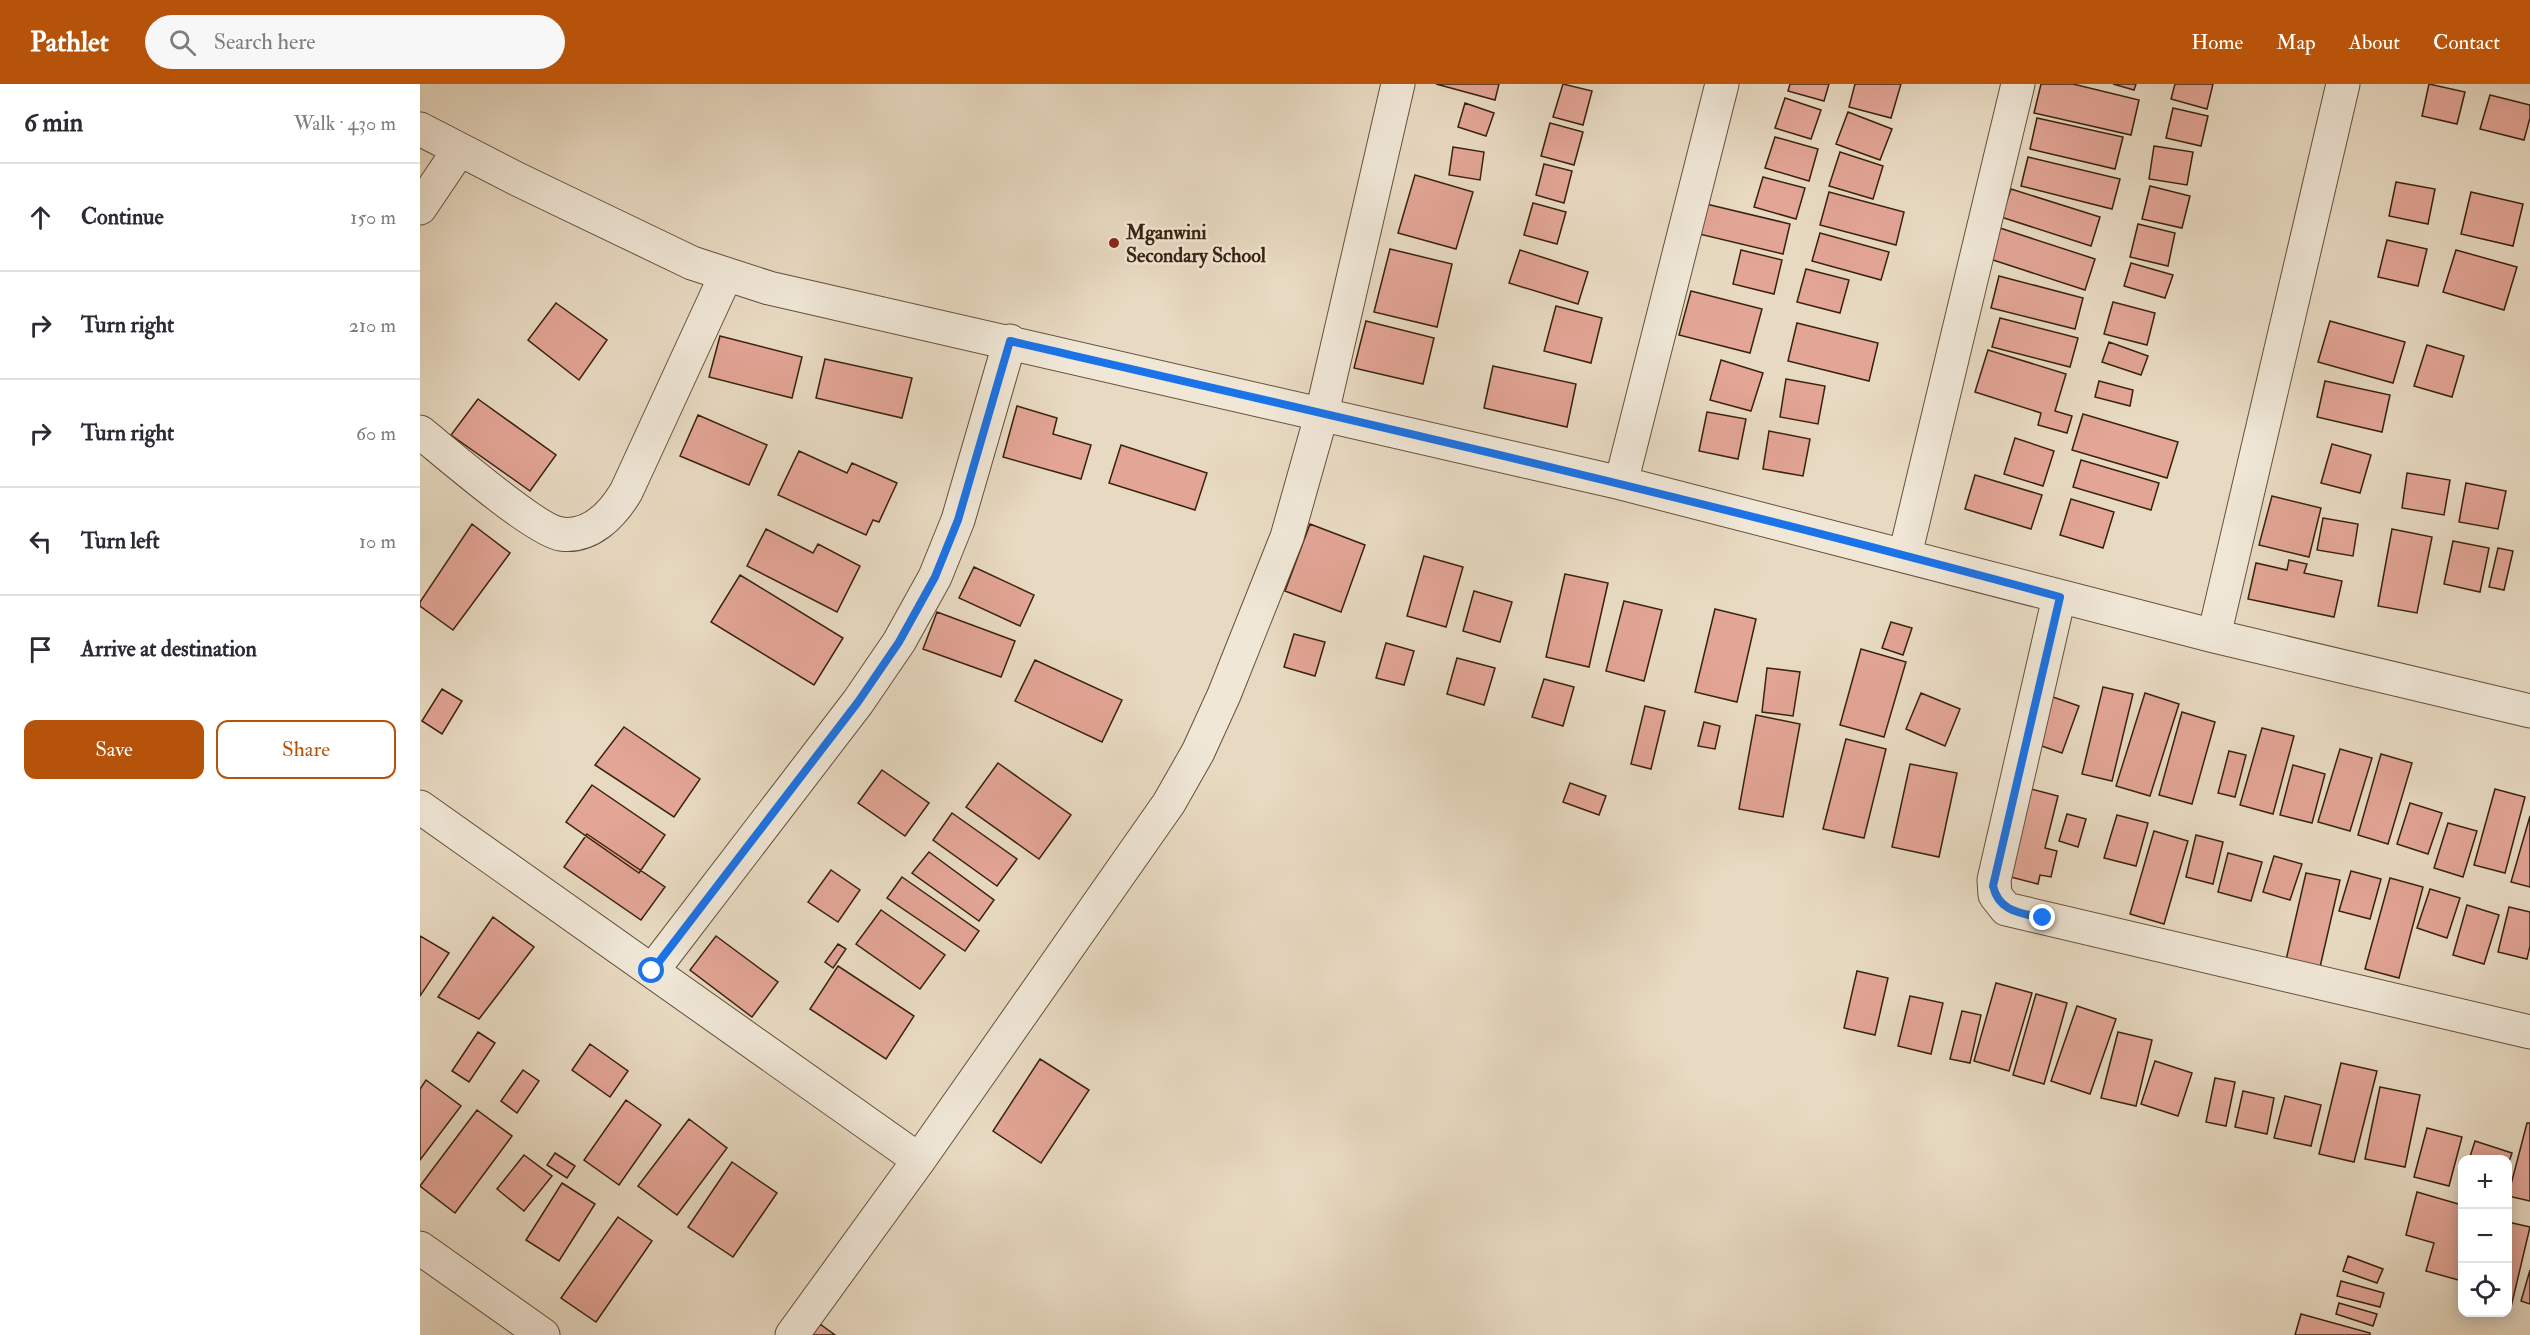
<!DOCTYPE html>
<meta charset="utf-8">
<style>
body{margin:0;font-family:"IM FELL Double Pica",serif;background:#f7f7f7;color:#2b2b33}
.controls{position:absolute;right:18px;bottom:18px;display:grid;overflow:hidden;border-radius:12px;box-shadow:0 3px 15px #0003}
.controls button{width:54px;height:54px;display:grid;place-items:center;padding:0;border:0;border-bottom:2px solid #e1e1e2;background:#fff;color:#2b2b33;font:30px sans-serif}
.stop{position:absolute;width:18px;height:18px;margin:-14px;border:4px solid #1a73e8;border-radius:50%;background:#fff}
.stop.end{background:#1a73e8;border-color:#fff;box-shadow:0 2px 6px #0008}
.list{margin:0;padding:0;list-style:none}
h2{display:flex;justify-content:space-between;align-items:center;height:78px;margin:0;padding:0 24px;font-size:26px}
h2 small{font-size:20px;font-weight:400;color:#7c7c81}
.list li{display:grid;grid-template-columns:39px 1fr auto;gap:18px;align-items:center;box-sizing:border-box;height:108px;padding:0 24px;border-top:2px solid #e1e1e2}
.list b{display:block;font-size:22px;white-space:nowrap}
.list em{font-size:20px;font-style:normal;color:#7c7c81}
.actions{display:flex;gap:12px;padding:18px 24px}
.actions a{flex:1;padding:14px 0;border:2px solid #b45309;border-radius:12px;text-align:center;font-size:21px;color:#b45309}
.actions .main{background:#b45309;color:#fff}
.icon{flex:none;width:33px;height:33px;fill:none;stroke:currentColor;stroke-width:2;stroke-linecap:round;stroke-linejoin:round}
.map{position:relative;flex:none;width:2110px;height:1251px;overflow:hidden}
header{display:flex;align-items:center;gap:36px;box-sizing:border-box;height:84px;padding:0 30px;background:#b45309;color:#fff}
header strong{font-size:28px}
nav{display:flex;gap:33px;margin-inline-start:auto;font-size:21px}
.search{width:420px;height:54px;background:#f7f7f7;display:flex;align-items:center;gap:15px;box-sizing:border-box;padding:0 21px;border-radius:33px;color:#7c7c81;font-size:22px}
main{display:flex}
aside{flex:1;background:#fff}
.map>svg:first-child{display:block}
.building{fill:#e3a596;stroke:#39220e;stroke-width:1.5}
.lines{fill:none;stroke-linecap:round;stroke-linejoin:round}
.street-casing{stroke:#65503b;stroke-width:35}
.street{stroke:#f0e7d7;stroke-width:33}
.route{stroke:#1a73e8;stroke-width:8}
.poi-dot{fill:#8f2418;stroke:#f0e7d7;stroke-width:2}
.labels{text-anchor:middle;stroke-width:5;stroke-linejoin:round;paint-order:stroke}
.poi-label{font-size:20px;font-weight:bold;fill:#39220e;stroke:#f0e7d7;text-anchor:start}
</style>
<header>
<strong>Pathlet</strong>
<div class="search"><svg class="icon" aria-label="search" viewBox="0 0 24 24"><circle cx="10" cy="10" r="6"/><path d="M15 15l6 6"/></svg>Search here</div>
<nav><a>Home</a><a>Map</a><a>About</a><a>Contact</a></nav>
</header>
<main>
<aside>
<h2>6 min<small>Walk · 430 m</small></h2>
<ul class="list">
<li><svg class="icon" aria-label="ahead" viewBox="0 0 24 24"><path d="M12 20V5M6 11l6-6 6 6"/></svg><div><b>Continue</b></div><em>150 m</em></li>
<li><svg class="icon" aria-label="right" viewBox="0 0 24 24"><path d="M7 20v-9h11M14 6l5 5-5 5"/></svg><div><b>Turn right</b></div><em>210 m</em></li>
<li><svg class="icon" aria-label="right" viewBox="0 0 24 24"><path d="M7 20v-9h11M14 6l5 5-5 5"/></svg><div><b>Turn right</b></div><em>60 m</em></li>
<li><svg class="icon" aria-label="left" viewBox="0 0 24 24"><path d="M17 20v-9H6M10 6l-5 5 5 5"/></svg><div><b>Turn left</b></div><em>10 m</em></li>
<li><svg class="icon" aria-label="arrive" viewBox="0 0 24 24"><path d="M6 21V4h12l-3 4 3 4H6"/></svg><div><b>Arrive at destination</b></div></li>
</ul>
<div class="actions"><a class="main">Save</a><a>Share</a></div>
</aside>
<div class="map">
<svg width="2110" height="1251" viewBox="0 0 2110 1251">
<rect width="100%" height="100%" fill="#e8dac2"/>
<filter id="stains"><feTurbulence type="fractalNoise" baseFrequency=".00333" numOctaves="4"/><feColorMatrix values="0 0 0 0 .2 0 0 0 0 .09 0 0 0 0 .02 0 0 0 .5 -.17"/></filter>
<radialGradient id="worn" r=".72"><stop offset=".6" stop-color="#630" stop-opacity="0"/><stop offset="1" stop-color="#630" stop-opacity=".3"/></radialGradient>
<!-- building -->
<path class="building" d="M1016 0H1079L1075 16Z
M1143 0 1172 7 1163 41 1133 33Z
M1370 0H1409L1404 17 1368 7Z
M1435 0H1481L1471 34 1429 23Z
M1621 0H1653L1719 16 1711 51 1614 29Z
M1693 0H1716L1714 6Z
M1755 0H1793L1787 25 1751 15Z
M2009 0 2045 8 2037 40 2002 32Z
M2070 11 2110 21V34L2104 56 2060 45Z
M1365 14 1401 26 1391 55 1355 44Z
M1045 19 1074 29 1066 52 1038 43Z
M1753 24 1788 32 1781 62 1746 54Z
M1428 28 1472 45 1460 76 1416 60Z
M1617 34 1703 53 1695 85 1610 65Z
M1130 39 1163 48 1154 81 1121 72Z
M1355 53 1398 65 1389 97 1345 84Z
M1734 62 1773 68 1767 101 1729 95Z
M1033 63 1064 68 1060 96 1029 91Z
M1420 68 1463 82 1453 115 1409 102Z
M1608 73 1700 95 1692 125 1601 102Z
M1124 80 1152 87 1144 119 1116 111Z
M995 91 1053 108 1036 165 978 149Z
M1343 93 1385 104 1376 135 1334 123Z
M1976 98 2015 105 2008 140 1969 132Z
M1730 102 1770 112 1762 144 1722 135Z
M1591 105 1680 133 1671 162 1581 133Z
M1409 108 1484 128 1476 161 1400 141Z
M2051 108 2103 120 2093 162 2041 150Z
M1113 119 1146 128 1137 160 1104 151Z
M1282 119 1370 140 1363 170 1275 149Z
M1718 140 1755 149 1748 182 1710 173Z
M1580 144 1675 175 1665 206 1570 175Z
M1400 149 1469 168 1461 196 1392 177Z
M1967 156 2007 165 1998 202 1958 193Z
M970 165 1032 180 1017 243 954 228Z
M1100 166 1168 188 1158 220 1089 199Z
M1321 166 1362 176 1354 210 1313 200Z
M2036 166 2097 183 2084 226 2023 208Z
M1711 179 1753 191 1745 214 1704 202Z
M1386 185 1429 196 1420 229 1377 218Z
M1579 192 1663 214 1655 245 1571 224Z
M1271 207 1342 225 1330 269 1259 251Z
M1693 218 1735 229 1727 261 1684 250Z
M136 219 187 256 159 296 108 256Z
M1136 222 1182 234 1171 279 1124 267Z
M1580 234 1658 254 1650 283 1572 263Z
M946 237 1014 254 1003 300 934 284Z
M1910 237 1985 258 1973 299 1898 278Z
M1377 239 1458 259 1449 297 1368 277Z
M300 252 382 273 372 314 289 293Z
M1689 258 1728 272 1721 291 1682 278Z
M2007 261 2044 272 2032 313 1994 302Z
M1568 266 1646 290 1635 327 1652 332 1647 349 1618 341 1621 329 1555 308Z
M405 275 492 294 482 334 396 314Z
M1301 276 1343 289 1331 327 1290 316Z
M1073 282 1156 300 1147 343 1064 324Z
M1366 295 1405 302 1398 340 1360 333Z
M1679 297 1713 306 1710 322 1675 313Z
M1905 297 1970 311 1962 348 1897 333Z
M58 315 136 371 110 407 31 351Z
M597 322 637 334 633 350 671 361 661 395 583 373Z
M1287 328 1326 335 1318 375 1279 367Z
M1663 330 1758 358 1747 394 1652 366Z
M278 331 347 361 329 401 260 372Z
M1349 347 1390 355 1383 392 1343 385Z
M1595 354 1634 367 1623 402 1584 390Z
M1912 360 1951 371 1940 409 1901 399Z
M701 361 787 389 775 426 689 399Z
M379 367 427 389 432 379 477 399 459 438 453 436 446 451 358 411Z
M1661 376 1739 399 1731 426 1653 403Z
M1987 389 2030 396 2024 431 1982 424Z
M1555 391 1622 411 1611 445 1545 425Z
M2046 399 2086 407 2078 445 2039 438Z
M1852 412 1901 424 1889 473 1839 461Z
M1651 415 1694 428 1683 464 1640 451Z
M1903 434 1938 440 1933 472 1897 466Z
M52 440 90 469 33 546 0 522V518Z
M890 440 945 461 921 528 865 507Z
M346 445 393 469 398 460 440 482 417 528 327 482Z
M1972 445 2012 453 1997 529 1958 522Z
M2033 457 2069 464 2060 508 2024 500Z
M2078 464 2093 467 2084 506 2069 503Z
M1004 472 1043 483 1026 543 987 532Z
M1869 476 1887 480 1884 489 1922 497 1914 533 1828 515 1836 479 1867 486Z
M554 483 614 511 600 542 539 514Z
M1145 490 1188 499 1169 583 1126 573Z
M320 491 423 554 394 601 291 538Z
M1054 507 1092 518 1080 558 1043 547Z
M1204 517 1242 526 1224 597 1186 587Z
M1295 525 1336 535 1317 618 1275 608Z
M517 528 595 557 581 593 503 565Z
M1471 538 1492 544 1483 571 1462 564Z
M874 550 905 558 895 592 864 583Z
M966 559 994 567 984 601 956 594Z
M1441 565 1486 578 1464 653 1420 641Z
M1037 574 1075 584 1064 621 1027 610Z
M615 576 702 616 682 658 595 617Z
M1347 584 1380 588 1373 632 1342 628Z
M1124 595 1154 603 1143 642 1112 633Z
M1683 603 1713 610 1692 697 1662 690Z
M22 605 42 617 22 650 2 637Z
M1501 609 1540 625 1525 662 1486 645Z
M1725 609 1759 620 1730 712 1696 702Z
M1630 612 1659 622 1642 669 1613 659Z
M1225 622 1245 627 1231 685 1211 680Z
M1762 628 1795 638 1772 720 1739 711Z
M1336 631 1380 640 1363 733 1319 725Z
M1284 638 1300 642 1295 665 1278 662Z
M204 643 280 695 254 733 175 681Z
M1842 644 1874 652 1853 730 1820 721Z
M1426 655 1466 665 1444 754 1403 745Z
M1920 665 1952 674 1930 747 1898 738Z
M1809 667 1826 671 1815 713 1798 709Z
M1961 670 1992 679 1968 760 1938 751Z
M578 679 651 731 619 775 546 723Z
M1490 680 1537 689 1519 773 1472 763Z
M1873 681 1905 690 1892 739 1860 731Z
M462 686 509 719 485 752 438 719Z
M1150 699 1186 712 1179 731 1143 718Z
M172 701 245 751 219 789 146 738Z
M1600 702 1638 712 1625 764 1637 767 1631 793 1620 791 1618 800 1579 790Z
M2075 705 2105 713 2085 789 2054 781Z
M1990 719 2022 729 2008 770 1977 760Z
M532 729 597 775 577 802 513 756Z
M1647 730 1666 735 1658 763 1639 757Z
M1697 731 1728 739 1716 782 1684 774Z
M2110 732V803L2091 798Z
M2028 739 2057 747 2043 793 2014 784Z
M1734 747 1768 757 1744 840 1710 830Z
M167 750 245 803 221 836 144 783Z
M1776 751 1803 758 1793 800 1766 793Z
M509 768 574 816 559 837 492 789Z
M1808 769 1842 778 1831 817 1798 808Z
M1854 772 1882 780 1870 816 1843 808Z
M411 786 440 806 418 838 388 818Z
M1931 787 1961 795 1950 835 1919 827Z
M1886 789 1920 796 1900 883 1866 876Z
M482 793 559 847 545 867 467 814Z
M1970 794 2003 803 1979 894 1945 885Z
M2010 805 2040 814 2027 854 1997 844Z
M2047 821 2079 831 2064 880 2033 871Z
M2089 823 2110 828V862L2107 875 2078 868Z
M461 826 525 871 500 905 436 860Z
M73 833 114 863 59 935 18 913Z
M0 852 29 869 0 912Z
M296 852 358 898 332 933 270 886Z
M418 860 426 865 413 884 405 878Z
M418 882 494 932 466 975 390 925Z
M1437 887 1468 894 1455 951 1424 944Z
M1576 899 1612 909 1589 987 1554 977Z
M1616 910 1647 919 1624 1000 1593 991Z
M1490 912 1523 919 1511 970 1478 962Z
M1657 922 1696 935 1670 1010 1631 997Z
M1542 927 1561 931 1550 979 1530 975Z
M58 948 75 959 49 998 32 987Z
M1698 948 1732 956 1716 1022 1681 1014Z
M170 960 208 987 190 1013 152 986Z
M620 975 669 1006 621 1079 573 1047Z
M1735 977 1772 989 1758 1032 1721 1020Z
M1921 979 1957 987 1934 1078 1899 1070Z
M103 986 119 997 97 1029 81 1017Z
M1795 994 1815 998 1806 1042 1786 1038Z
M6 996 41 1022 0 1076V1005Z
M1960 1003 2000 1011 1985 1083 1945 1075Z
M1823 1007 1854 1014 1847 1050 1815 1043Z
M1865 1012 1901 1021 1891 1062 1854 1054Z
M206 1016 241 1041 199 1101 164 1076Z
M57 1026 92 1052 35 1129 0 1102Z
M269 1035 307 1064 257 1131 218 1102Z
M2107 1039H2110V1117L2088 1112Z
M2007 1044 2042 1053 2029 1102 1994 1093Z
M2055 1057 2092 1069 2088 1081V1076H2049Z
M135 1069 155 1082 147 1094 127 1081Z
M104 1071 132 1092 104 1127 77 1105Z
M312 1078 357 1109 313 1173 268 1143Z
M142 1099 175 1120 139 1177 106 1156Z
M1997 1108 2042 1121V1197L2006 1187 2014 1159 1986 1151Z
M198 1133 232 1157 176 1238 141 1214Z
M2088 1138 2110 1143 2091 1223 2088 1222Z
M1928 1172 1963 1185 1957 1199 1923 1187Z
M2110 1186V1220L2101 1217Z
M1921 1197 1964 1209 1960 1223 1917 1212Z
M1919 1219 1957 1230 1953 1242 1916 1230Z
M1881 1230 1950 1249V1251H1875Z
M400 1240 415 1251H392Z"/>
<g class="lines">
<!-- street casing -->
<g class="street-casing">
<path id="street" d="M0 45 97 95 272 179 349 204 1201 399 1794 552 2110 627
M0 124 39 66
M0 348C25 368 116 447 141 450 170 454 192 431 206 408L306 191
M1201 399 1302 0
M1485 471 1598 0
M1639 513 1574 796 1575 811 1586 825 2110 948
M1794 552 1923 0
M0 723 499 1076
M232 887 438 618 479 558 515 493 538 436 590 257
M0 1164 123 1251
M372 1251 499 1076 749 719 778 668 804 611 867 453 902 329 978 0"/>
</g>
<!-- street -->
<use href="#street" class="street"/>
</g>
<g class="lines">
<!-- route -->
<path class="route" d="M232 887 438 618 479 558 515 493 538 436 590 257C941 338 1292 418 1640 513L1573 802C1579 828 1601 829 1623 834"/>
</g>
<!-- markers -->
<circle class="poi-dot" cx="694" cy="159" r="6"/>
<g class="labels">
<!-- poi labels -->
<g class="poi-label">
<text x="706" y="155">Mganwini<tspan x="706" dy="23">Secondary School</tspan></text>
</g>
</g>
<rect width="100%" height="100%" filter="url(#stains)"/>
<rect width="100%" height="100%" fill="url(#worn)"/>
</svg>
<div class="controls">
<button>+</button>
<button>−</button>
<button><svg class="icon" aria-label="locate" viewBox="0 0 24 24"><circle cx="12" cy="12" r="6"/><path d="M12 2v4M12 18v4M2 12h4M18 12h4"/></svg></button>
</div>
<div class="stop" style="left:232px;top:887px"></div>
<div class="stop end" style="left:1623px;top:834px"></div>
</div>
</main>
